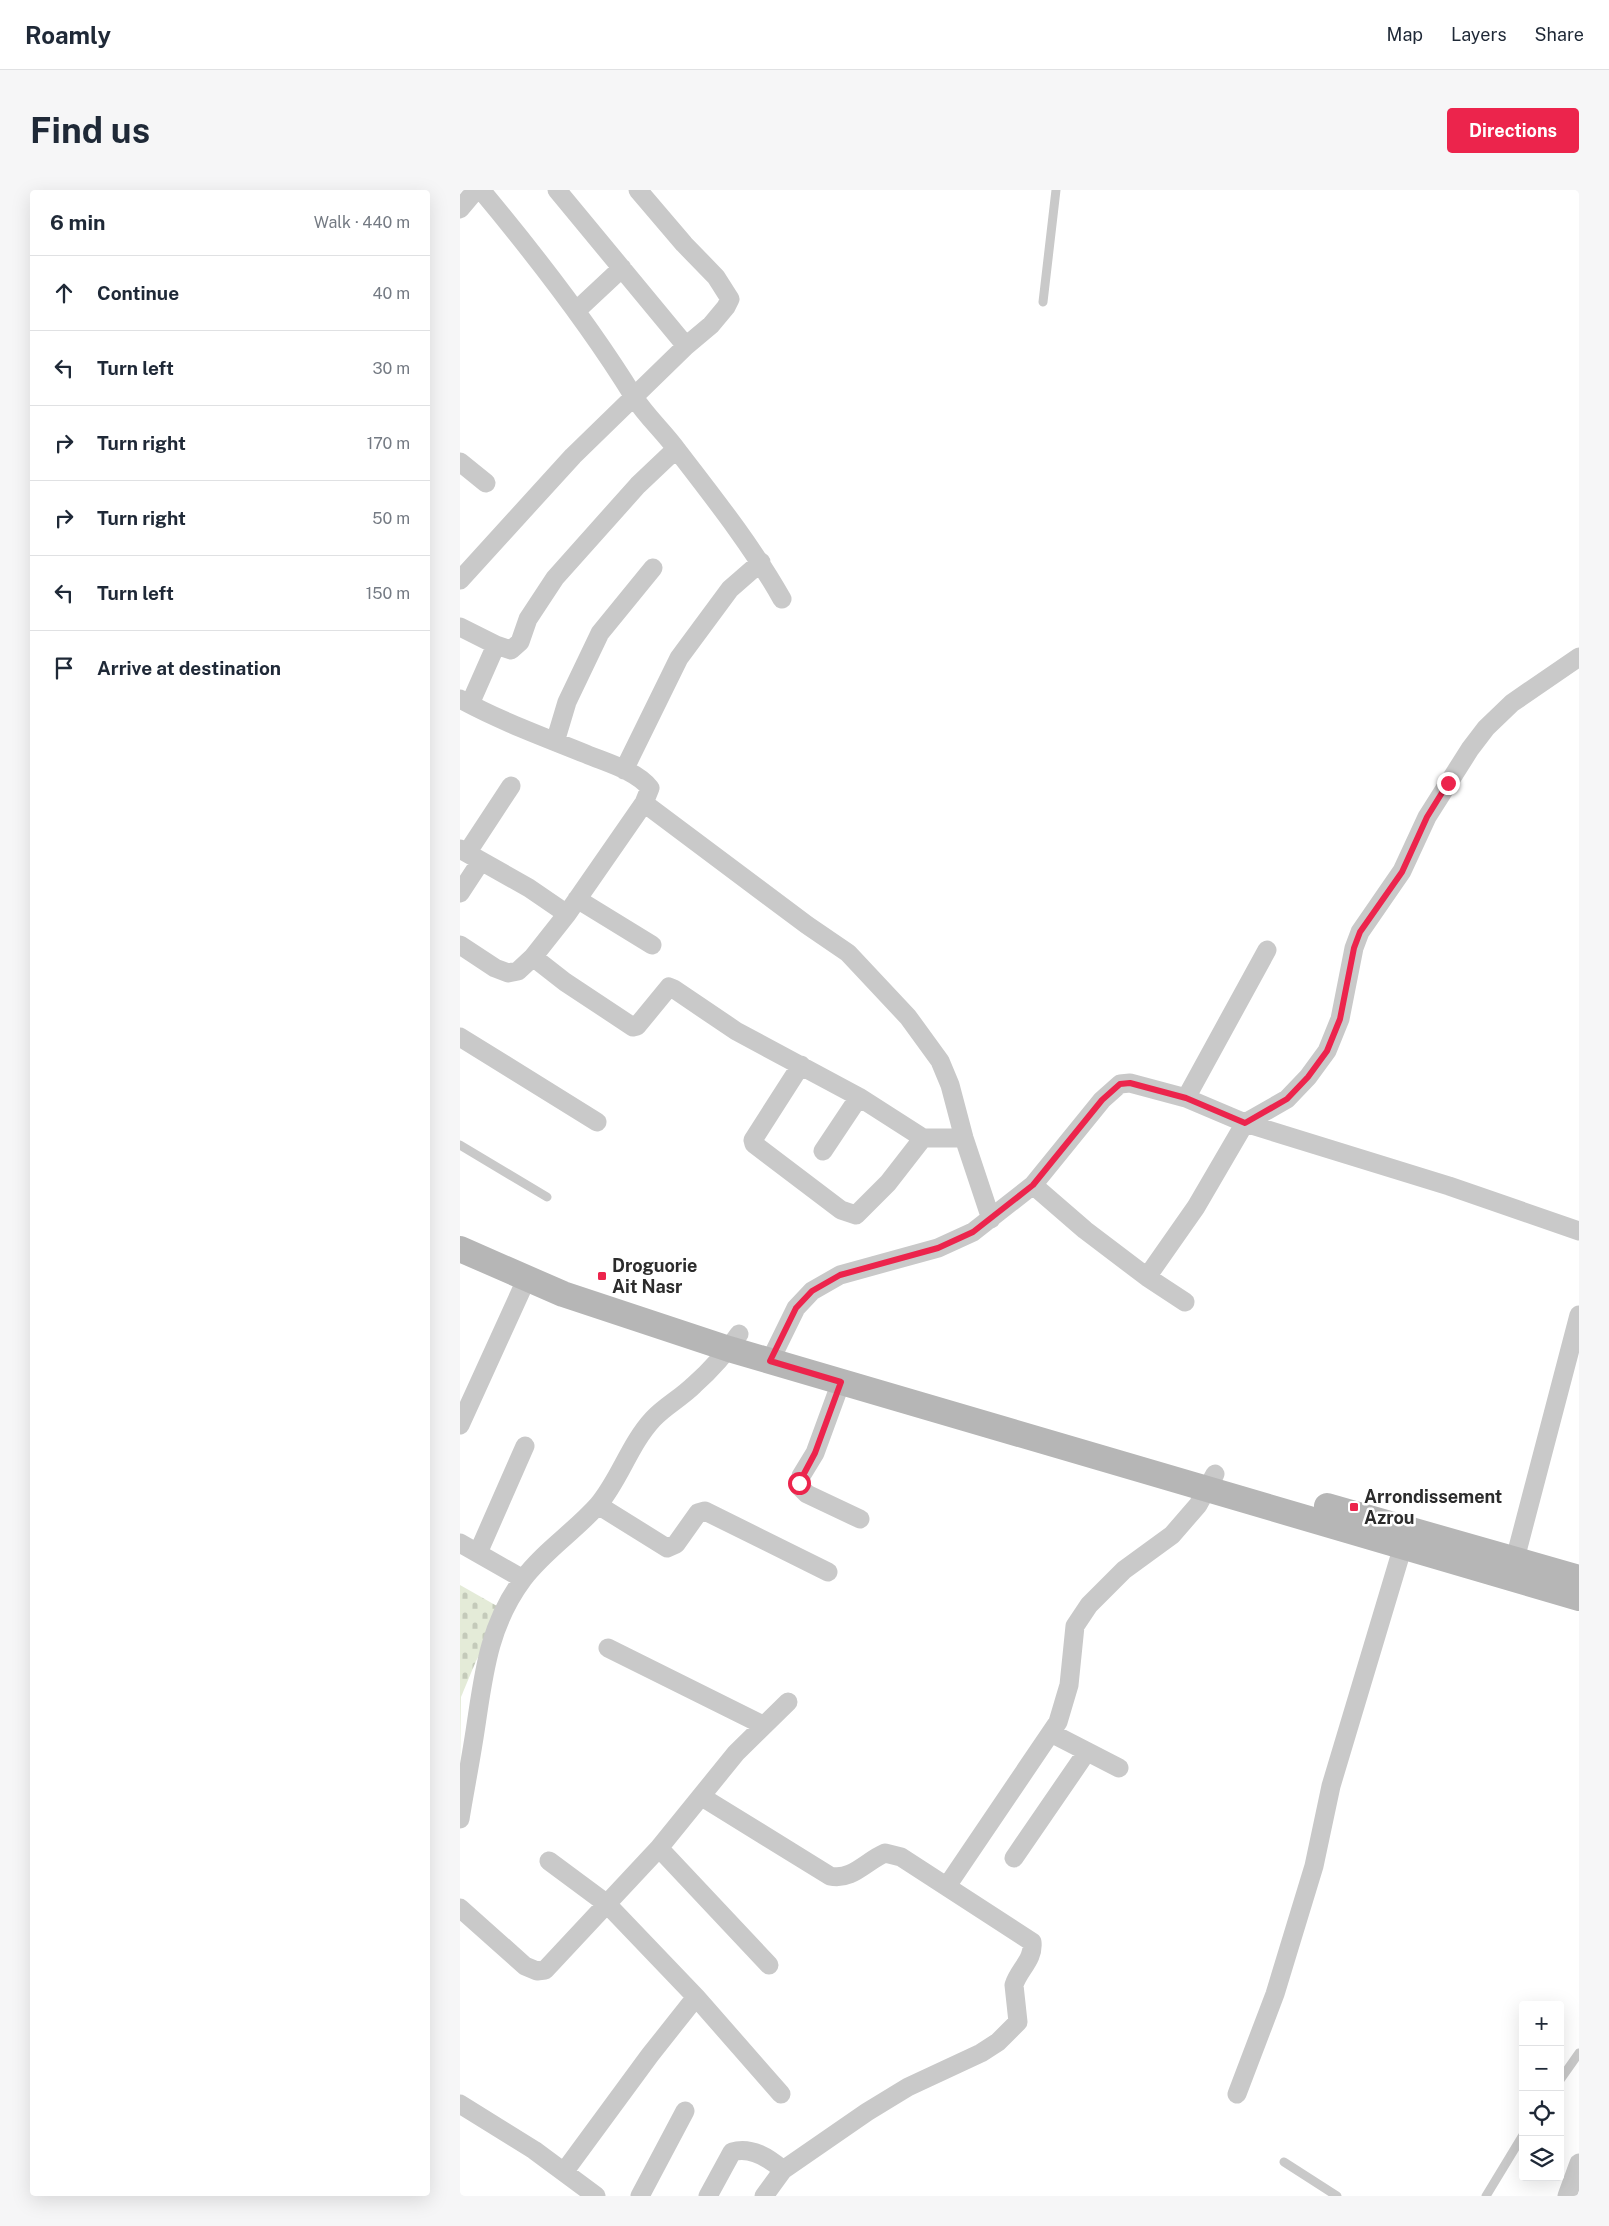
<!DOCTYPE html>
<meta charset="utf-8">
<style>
body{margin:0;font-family:"Public Sans",sans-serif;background:#f6f6f7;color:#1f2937}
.controls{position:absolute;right:15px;bottom:15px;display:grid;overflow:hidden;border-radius:5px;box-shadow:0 5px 20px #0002}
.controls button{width:45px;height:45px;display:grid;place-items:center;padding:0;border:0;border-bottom:1px solid #e0e1e3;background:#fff;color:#1f2937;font:25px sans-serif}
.stop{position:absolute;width:15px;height:15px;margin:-11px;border:4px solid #ec244c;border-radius:50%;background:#fff}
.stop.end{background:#ec244c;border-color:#fff;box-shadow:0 1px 5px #0008}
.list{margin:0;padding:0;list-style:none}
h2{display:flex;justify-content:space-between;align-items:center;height:65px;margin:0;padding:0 20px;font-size:21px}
h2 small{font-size:16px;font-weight:400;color:#747a83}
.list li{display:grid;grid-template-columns:32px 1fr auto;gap:15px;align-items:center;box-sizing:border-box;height:75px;padding:0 20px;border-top:1px solid #e0e1e3}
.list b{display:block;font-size:19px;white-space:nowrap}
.list em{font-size:16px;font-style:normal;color:#747a83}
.icon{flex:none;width:28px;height:28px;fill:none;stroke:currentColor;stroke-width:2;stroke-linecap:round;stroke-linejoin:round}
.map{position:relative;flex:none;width:1119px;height:2006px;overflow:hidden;border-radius:5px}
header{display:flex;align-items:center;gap:30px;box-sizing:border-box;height:70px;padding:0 25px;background:#fff;border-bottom:1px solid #e0e1e3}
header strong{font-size:24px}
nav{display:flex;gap:28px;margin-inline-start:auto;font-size:18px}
.intro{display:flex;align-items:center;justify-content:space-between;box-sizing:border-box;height:120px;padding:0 30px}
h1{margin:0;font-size:35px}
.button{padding:12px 22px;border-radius:5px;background:#ec244c;color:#fff;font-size:18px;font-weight:700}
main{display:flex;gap:30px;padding:0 30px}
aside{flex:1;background:#fff;border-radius:5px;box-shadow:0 5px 20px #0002}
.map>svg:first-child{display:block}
.cemetery{fill:url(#cemetery-stones)}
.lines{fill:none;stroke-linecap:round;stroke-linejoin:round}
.service{stroke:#c9c9c9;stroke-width:9}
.minor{stroke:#c9c9c9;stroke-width:19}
.secondary{stroke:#b6b6b6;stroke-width:26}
.route{stroke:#ec244c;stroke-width:6}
.poi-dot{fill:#ec244c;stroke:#fff;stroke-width:2}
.labels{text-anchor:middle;stroke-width:5;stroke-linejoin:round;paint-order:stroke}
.poi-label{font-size:18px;font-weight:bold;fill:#2c2c2c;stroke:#fff;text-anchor:start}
</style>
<header>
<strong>Roamly</strong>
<nav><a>Map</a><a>Layers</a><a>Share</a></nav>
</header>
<div class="intro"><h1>Find us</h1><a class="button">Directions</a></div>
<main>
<aside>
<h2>6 min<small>Walk · 440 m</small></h2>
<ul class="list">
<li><svg class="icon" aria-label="ahead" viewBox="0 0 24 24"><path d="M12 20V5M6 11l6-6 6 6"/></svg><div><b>Continue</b></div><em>40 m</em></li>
<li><svg class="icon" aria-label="left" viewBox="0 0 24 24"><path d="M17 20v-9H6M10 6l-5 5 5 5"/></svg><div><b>Turn left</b></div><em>30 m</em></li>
<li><svg class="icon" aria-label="right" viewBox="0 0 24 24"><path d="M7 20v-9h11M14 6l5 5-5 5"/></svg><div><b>Turn right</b></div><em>170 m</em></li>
<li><svg class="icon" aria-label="right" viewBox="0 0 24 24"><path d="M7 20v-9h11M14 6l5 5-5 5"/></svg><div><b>Turn right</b></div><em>50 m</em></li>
<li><svg class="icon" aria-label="left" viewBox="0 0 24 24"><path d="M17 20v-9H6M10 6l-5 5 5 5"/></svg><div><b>Turn left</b></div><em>150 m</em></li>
<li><svg class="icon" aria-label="arrive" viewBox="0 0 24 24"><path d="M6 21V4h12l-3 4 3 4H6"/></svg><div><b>Arrive at destination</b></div></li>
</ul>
</aside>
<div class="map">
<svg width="1119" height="2006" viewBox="0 0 1119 2006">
<defs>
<pattern id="cemetery-stones" width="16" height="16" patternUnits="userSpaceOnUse" patternTransform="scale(1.25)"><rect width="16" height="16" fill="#e4ebd8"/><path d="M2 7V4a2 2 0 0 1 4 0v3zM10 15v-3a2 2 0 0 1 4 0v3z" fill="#c4caba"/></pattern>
</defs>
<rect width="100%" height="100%" fill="#fff"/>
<!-- cemetery -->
<path class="cemetery" d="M0 1395 44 1420 16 1471 1 1507 0 1581Z"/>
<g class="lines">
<!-- service -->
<path class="service" d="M583 112 596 0
M0 955 87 1007
M1100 1890 1119 1863
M824 1972 877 2006
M1026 2006 1063 1945"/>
<!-- minor -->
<path class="minor" d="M21 0C76 66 129 134 174 207 186 226 204 242 217 260 254 308 292 356 322 409
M97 0 226 156
M0 19 16 0
M116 121 162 78
M0 272 26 293
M0 390 113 266 226 156 251 135 266 117 270 109 256 87 224 54 178 0
M0 437 36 455 51 460 60 452 68 429 95 388 178 295 216 259
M0 509C40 531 84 547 126 564 147 573 175 580 190 598L184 613 107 724 73 767 58 781 48 783 35 778 0 755
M10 514 36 455
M95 552 107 512 140 443 193 378
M164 580 219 468 270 399 301 372
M184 613 347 735 388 763 448 827 480 871 490 895 504 948 531 1029
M0 659 69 698 107 724
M7 663 51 596
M0 703 21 671
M117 709 192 755
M73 767 105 792 173 837 177 836 209 797 214 799 276 841 399 907 463 948H504
M0 847 137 932
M341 875 293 950 294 954 381 1020 396 1025 428 993 463 948
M726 908 807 760
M363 961 399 907
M573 995 625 1040 687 1087
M725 1112 687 1087 736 1017 785 933 827 909 848 887 867 861 880 829 894 758 900 742 942 681 967 627 1010 559 1026 538 1052 513 1119 467
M310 1171 336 1118 352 1101 380 1085 478 1058 513 1042 573 995 642 910 660 894 670 893 726 908 785 933 989 996 1119 1041
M381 1192 355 1263 341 1286 339 1296 347 1304 400 1329
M0 1235 66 1090
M138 1315 207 1358 216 1354 238 1323 245 1321 368 1382
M0 1353 63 1389
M18 1363 65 1256
M1055 1369 1119 1125
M148 1458 303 1535
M591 1543 659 1578
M242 1607 370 1686C392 1691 406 1671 425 1663L441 1667 572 1752C574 1770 559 1779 554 1795L558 1832 538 1852 521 1863 448 1897 407 1922 323 1980 304 2006
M0 1629C4 1604 9 1579 13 1554 23 1494 25 1440 63 1389 84 1361 115 1341 138 1315 160 1289 169 1255 193 1229 205 1216 221 1208 234 1195 251 1180 266 1163 279 1144
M199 1658 309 1775
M554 1668 626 1563
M89 1671 147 1714 236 1807 321 1904
M487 1696 598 1532 609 1495 615 1436 629 1415 664 1380 712 1345 738 1315 755 1284
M0 1718 65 1776 77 1781 85 1780 199 1658 276 1563 328 1512
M777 1904 815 1804 854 1676 871 1596 946 1346
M0 1914 74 1960 136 2006
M104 1982 190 1865 236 1807
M180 2006 225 1921
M248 2006 272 1962C291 1956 309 1968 323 1980
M1107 2006 1119 1973"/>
<!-- secondary -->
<path class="secondary" d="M0 1059 103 1104 269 1159 1119 1408
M867 1316 1119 1388"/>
</g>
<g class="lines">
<!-- route -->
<path class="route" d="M339 1293 355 1263 381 1192 310 1171 336 1118 352 1101 380 1085 478 1058 513 1042 573 995 642 910 660 894 670 893 726 908 785 933 827 909 848 887 867 861 880 829 894 758 900 742 942 682 967 627 988 593"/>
</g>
<!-- markers -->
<g class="poi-dot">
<rect x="137" y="1081" width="10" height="10" rx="2.5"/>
<rect x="889" y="1312" width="10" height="10" rx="2.5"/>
</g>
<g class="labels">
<!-- poi labels -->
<g class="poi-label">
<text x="152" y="1082">Droguorie<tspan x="152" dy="21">Ait Nasr</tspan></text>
<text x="904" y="1313">Arrondissement<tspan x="904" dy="21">Azrou</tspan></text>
</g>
</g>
</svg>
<div class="controls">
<button>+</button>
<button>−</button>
<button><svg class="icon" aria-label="locate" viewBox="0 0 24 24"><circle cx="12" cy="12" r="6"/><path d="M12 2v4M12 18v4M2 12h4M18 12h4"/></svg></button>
<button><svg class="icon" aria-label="layers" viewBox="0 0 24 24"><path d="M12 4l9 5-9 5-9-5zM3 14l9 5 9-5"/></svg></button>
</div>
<div class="stop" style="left:339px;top:1293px"></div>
<div class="stop end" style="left:988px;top:593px"></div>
</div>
</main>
